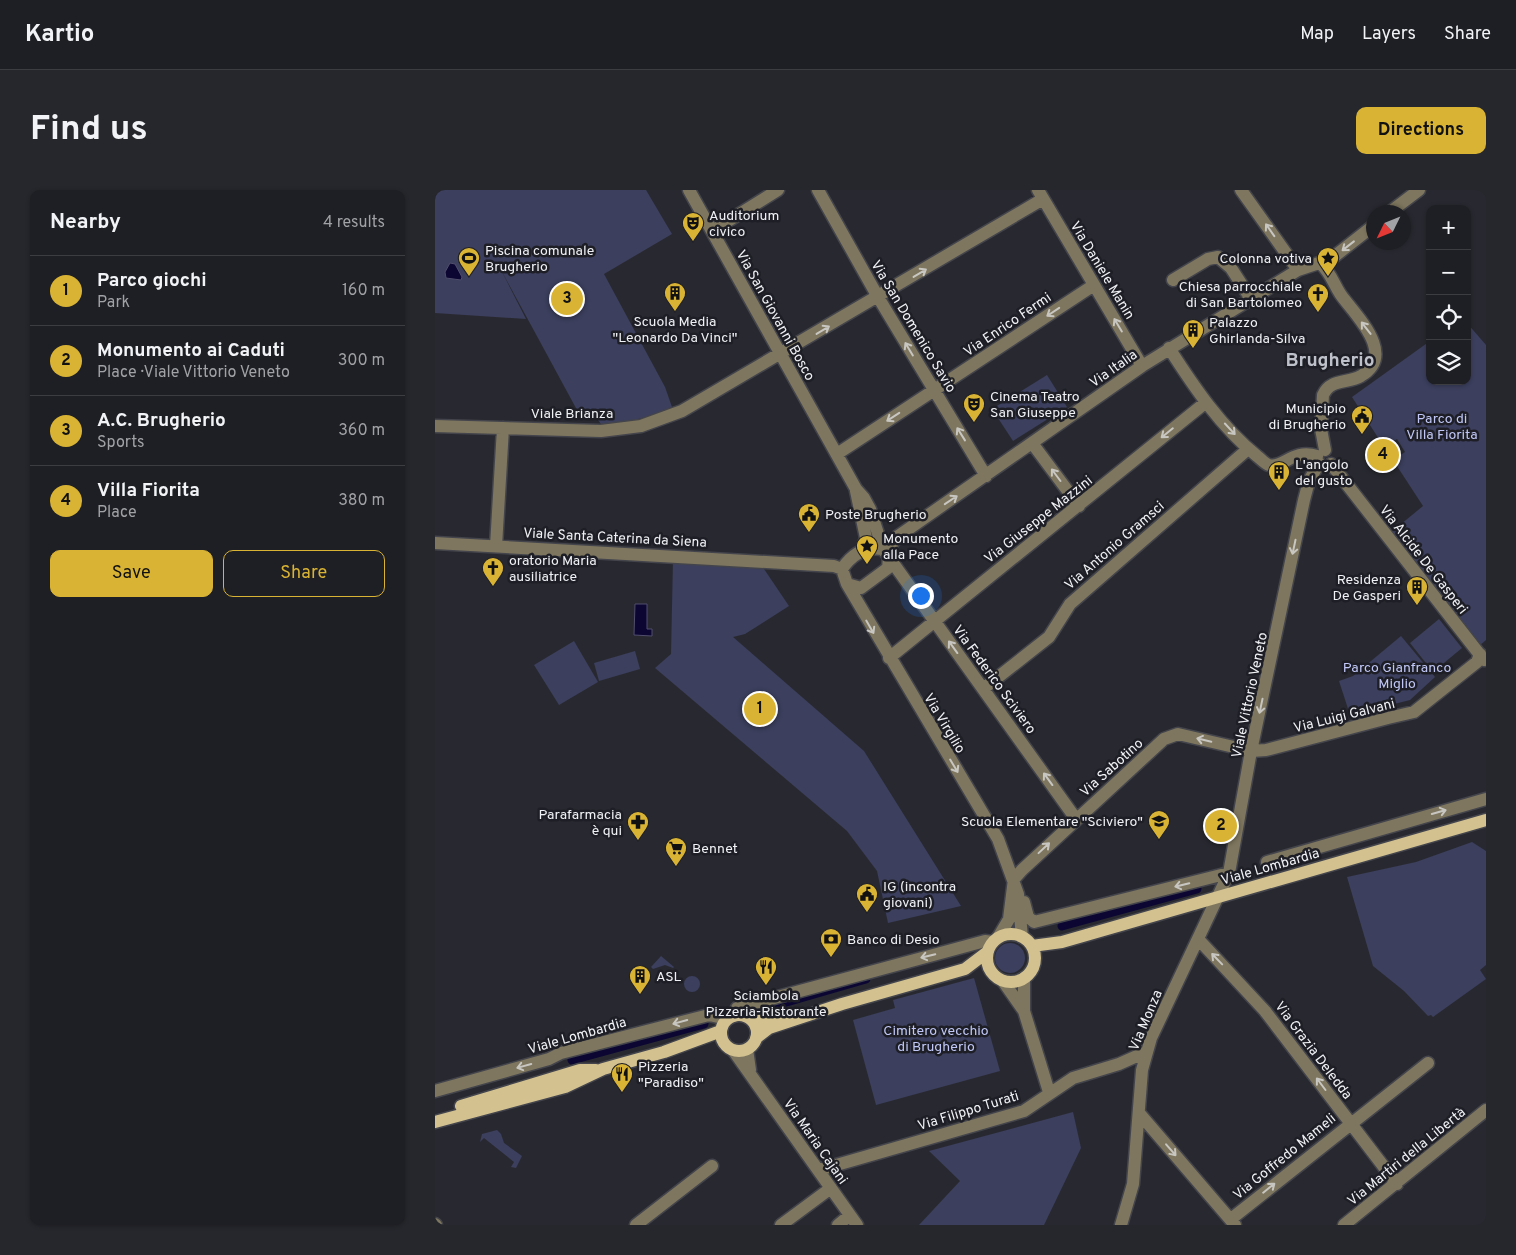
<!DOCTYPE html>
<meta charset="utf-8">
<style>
body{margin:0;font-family:Overpass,sans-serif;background:#26272c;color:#f1f3f6}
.controls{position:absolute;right:15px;top:15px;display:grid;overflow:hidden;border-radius:10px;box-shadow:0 1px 4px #0004}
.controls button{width:45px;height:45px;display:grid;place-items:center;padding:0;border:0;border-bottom:1px solid #3c3d41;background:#1e1f24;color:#f1f3f6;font:25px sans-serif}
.compass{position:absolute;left:931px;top:15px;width:45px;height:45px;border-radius:50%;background:#1e1f24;box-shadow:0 1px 4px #0004;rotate:227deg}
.you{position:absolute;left:485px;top:405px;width:18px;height:18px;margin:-12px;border:4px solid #fff;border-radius:50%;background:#1a73e8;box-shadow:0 0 0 8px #1a73e833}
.badge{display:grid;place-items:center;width:32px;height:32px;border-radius:50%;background:#d9b334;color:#111;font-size:16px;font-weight:700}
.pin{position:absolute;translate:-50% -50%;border:2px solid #fff;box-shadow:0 1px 5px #0006}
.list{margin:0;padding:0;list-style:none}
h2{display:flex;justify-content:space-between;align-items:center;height:65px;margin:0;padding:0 20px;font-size:21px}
h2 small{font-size:16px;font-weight:400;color:#a1a2a6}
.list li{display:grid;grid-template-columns:32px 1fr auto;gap:15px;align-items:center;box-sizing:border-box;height:70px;padding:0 20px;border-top:1px solid #3c3d41}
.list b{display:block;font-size:19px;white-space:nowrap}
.list p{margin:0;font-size:16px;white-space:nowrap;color:#a1a2a6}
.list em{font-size:16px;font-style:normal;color:#a1a2a6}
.actions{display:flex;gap:10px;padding:15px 20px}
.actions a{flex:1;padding:11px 0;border:1px solid #d9b334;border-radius:10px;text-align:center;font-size:18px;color:#d9b334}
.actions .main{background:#d9b334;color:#111}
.icon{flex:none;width:28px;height:28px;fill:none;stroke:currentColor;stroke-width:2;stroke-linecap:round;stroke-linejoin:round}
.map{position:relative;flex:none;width:1051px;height:1035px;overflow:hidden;border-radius:10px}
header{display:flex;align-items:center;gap:30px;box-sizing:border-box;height:70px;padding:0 25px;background:#1e1f24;border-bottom:1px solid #3c3d41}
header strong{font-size:24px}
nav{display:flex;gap:28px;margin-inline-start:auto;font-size:18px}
.intro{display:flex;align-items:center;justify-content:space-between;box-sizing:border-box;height:120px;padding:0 30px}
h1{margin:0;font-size:35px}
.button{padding:12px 22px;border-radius:10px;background:#d9b334;color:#111;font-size:18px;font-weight:700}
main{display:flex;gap:30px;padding:0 30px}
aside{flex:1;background:#1e1f24;border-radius:10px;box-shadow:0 1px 4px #0004}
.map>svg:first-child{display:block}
.green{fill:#3c3f5d}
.water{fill:#0b0732;stroke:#504d6d}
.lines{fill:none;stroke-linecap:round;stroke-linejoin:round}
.canal{stroke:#0b0732;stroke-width:9}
.minor-casing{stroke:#44454c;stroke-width:15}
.major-casing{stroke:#44454c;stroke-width:15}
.minor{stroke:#7e765e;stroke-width:12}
.major{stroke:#d3c290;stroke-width:12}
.oneway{stroke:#c8c6c1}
.labels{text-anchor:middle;stroke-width:5;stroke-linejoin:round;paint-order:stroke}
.poi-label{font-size:14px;fill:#f0f1f6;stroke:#1e1f26;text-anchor:start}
.street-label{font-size:14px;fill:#f0f1f6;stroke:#1e1f26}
.park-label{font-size:14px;fill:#c1c8f7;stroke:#1e1f26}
.district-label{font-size:19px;font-weight:bold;fill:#bfc1ca;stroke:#1e1f26}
</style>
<header>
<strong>Kartio</strong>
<nav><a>Map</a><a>Layers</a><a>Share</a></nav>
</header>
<div class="intro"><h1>Find us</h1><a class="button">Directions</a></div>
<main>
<aside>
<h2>Nearby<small>4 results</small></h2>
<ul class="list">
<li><span class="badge">1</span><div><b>Parco giochi</b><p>Park</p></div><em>160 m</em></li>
<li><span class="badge">2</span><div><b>Monumento ai Caduti</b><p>Place · Viale Vittorio Veneto</p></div><em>300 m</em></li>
<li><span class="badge">3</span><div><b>A.C. Brugherio</b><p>Sports</p></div><em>360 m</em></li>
<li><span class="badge">4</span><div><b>Villa Fiorita</b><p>Place</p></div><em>380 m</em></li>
</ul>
<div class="actions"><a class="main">Save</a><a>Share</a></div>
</aside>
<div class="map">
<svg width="1051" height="1035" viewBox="0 0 1051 1035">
<rect width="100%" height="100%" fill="#282930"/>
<!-- green -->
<path class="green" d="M0 0H211L237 44 169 84 230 197 237 217C214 228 191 233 166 234L156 221 142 220 65 78 91 129 0 123Z
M1032 133 1051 155V450L1043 457 954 344 988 316 958 270 970 262 962 249 949 257 917 207 995 151V191H1032Z
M612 185 632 217 578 251 557 219Z
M238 369 325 373 354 416 310 444 298 447 429 561 526 716 453 733 442 681 412 641 220 478 236 464Z
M1004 429 1027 458 998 482 975 453Z
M966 446 1000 487 975 510 915 525 904 491 918 486Z
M139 451 163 492 124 515 99 475Z
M200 461 205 479 164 491 159 473Z
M1037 652 1051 661V775L1045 780 1051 789 998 827 996 825 993 826 969 801 938 776 912 687 981 672Z
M560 768a15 15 0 1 1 30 0a15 15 0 1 1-30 0Z
M226 766 239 777 238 778 230 775 218 779 216 777Z
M249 794a8 8 0 1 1 16 0a8 8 0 1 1-16 0Z
M539 788 565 881 441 915 418 830 460 818 458 810Z
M638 922 646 958 609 1035H484L525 991 494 961Z
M62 940 66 944 69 953 87 966 81 978 76 977 79 972 49 948 45 952 47 944Z"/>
<!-- water -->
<path class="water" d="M15 73 20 74 27 87 26 90 11 88 10 82Z
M200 414H212V439H217V446L199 445Z"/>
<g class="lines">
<!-- canal -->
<path class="canal" d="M627 736 762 699
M331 818 431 789
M137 870 269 834"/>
<!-- minor casing -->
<g class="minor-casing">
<path id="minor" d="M254 0 421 299 429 308 435 319 448 359 641 629
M383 0 443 107 551 286
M603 0 707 176
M806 0 863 80
M955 22 984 0
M277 41 343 0
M886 74C896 83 899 95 906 105 921 126 962 164 926 186 912 194 896 188 888 205L886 239 890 260
M738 90 773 69 783 67 796 78 816 109
M734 158C759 197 786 237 822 266 826 269 830 274 834 275 848 279 858 258 882 266
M0 236 166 241 206 236 247 221 608 9
M597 253 644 316
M402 264 659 95
M896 274 1049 470
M421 301 431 348 427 360
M0 353 399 376 407 379
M61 356 68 238
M448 359C430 356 417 364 407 379L412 394 426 398 453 378 454 367
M451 362 462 347 707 176 863 80 896 69 938 36
M412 394 563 649 583 704 587 747
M454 468 770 213
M548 499 614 447 635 414 813 259
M832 672 1051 609
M589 712 593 727 599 732 794 683
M564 746 574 729 579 689 587 680 729 549 743 544 816 561 831 560 953 528 979 522 1042 472 1045 464
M764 750 830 821 962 994
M589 788V821
M568 791 589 821 614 902
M299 826 302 818 550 751 558 752
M312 859 315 880
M298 860 422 1035
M0 901 114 869 126 863 274 825 292 829
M704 923 800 1035
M384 980 589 921 638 888 684 874 711 862
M796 1029 993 873
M0 1034 1 1035
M201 1035 277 976
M346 1035 396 998
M403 1035 415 1025
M686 1035 698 994 707 880 716 848 794 683 816 561 869 310 874 291 884 273
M909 1035 1051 920"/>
</g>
<!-- major casing -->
<g class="major-casing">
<path id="major" d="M552 768a24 24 0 1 1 48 0a24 24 0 1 1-48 0Z
M597 756 627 752 1051 630
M286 843a18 18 0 1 1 36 0a18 18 0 1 1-36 0Z
M318 832 351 825
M321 848 334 838 407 814 530 779 551 763
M26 916 145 880H161
M0 932 130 897 168 879 229 862 286 841"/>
</g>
<!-- minor -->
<use href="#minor" class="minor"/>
<!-- major -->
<use href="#major" class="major"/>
</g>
<!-- one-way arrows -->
<defs><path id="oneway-shaft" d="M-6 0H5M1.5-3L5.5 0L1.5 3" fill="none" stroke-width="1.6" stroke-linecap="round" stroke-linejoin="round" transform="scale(1.25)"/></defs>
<g class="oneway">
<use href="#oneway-shaft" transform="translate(835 40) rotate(-125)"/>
<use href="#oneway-shaft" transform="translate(913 56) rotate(142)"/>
<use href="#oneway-shaft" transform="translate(485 83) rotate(-31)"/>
<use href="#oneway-shaft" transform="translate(618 122) rotate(146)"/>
<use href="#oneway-shaft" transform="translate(683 135) rotate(-121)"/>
<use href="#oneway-shaft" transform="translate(931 138) rotate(-128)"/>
<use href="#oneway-shaft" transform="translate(388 140) rotate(-31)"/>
<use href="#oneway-shaft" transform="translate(474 159) rotate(-121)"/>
<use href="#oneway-shaft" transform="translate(458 227) rotate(147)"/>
<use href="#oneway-shaft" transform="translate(795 239) rotate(47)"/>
<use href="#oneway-shaft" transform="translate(732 243) rotate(141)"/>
<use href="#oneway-shaft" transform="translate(526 244) rotate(-122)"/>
<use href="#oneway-shaft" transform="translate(621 285) rotate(-127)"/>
<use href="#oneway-shaft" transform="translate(516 310) rotate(-34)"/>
<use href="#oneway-shaft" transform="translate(859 357) rotate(102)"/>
<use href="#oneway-shaft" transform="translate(435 437) rotate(60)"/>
<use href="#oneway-shaft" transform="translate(518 457) rotate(-126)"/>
<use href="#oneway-shaft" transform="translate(826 516) rotate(102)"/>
<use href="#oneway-shaft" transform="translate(769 550) rotate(-167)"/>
<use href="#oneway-shaft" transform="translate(519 576) rotate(59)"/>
<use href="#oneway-shaft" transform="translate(613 589) rotate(-126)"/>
<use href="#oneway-shaft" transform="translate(1004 622) rotate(-16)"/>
<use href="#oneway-shaft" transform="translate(609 658) rotate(-43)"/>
<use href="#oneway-shaft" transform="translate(747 695) rotate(166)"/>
<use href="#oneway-shaft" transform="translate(493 766) rotate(166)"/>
<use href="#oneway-shaft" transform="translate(782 769) rotate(-134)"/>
<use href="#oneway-shaft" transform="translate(245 832) rotate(165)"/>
<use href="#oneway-shaft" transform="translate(89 876) rotate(165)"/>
<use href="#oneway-shaft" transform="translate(886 894) rotate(-127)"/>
<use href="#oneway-shaft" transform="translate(736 960) rotate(49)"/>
<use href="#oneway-shaft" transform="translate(834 998) rotate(-39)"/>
</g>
<!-- icons -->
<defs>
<g id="theatre-pin" transform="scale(1.125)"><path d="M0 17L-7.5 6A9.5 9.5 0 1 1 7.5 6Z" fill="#d9b334" stroke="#1e1f26"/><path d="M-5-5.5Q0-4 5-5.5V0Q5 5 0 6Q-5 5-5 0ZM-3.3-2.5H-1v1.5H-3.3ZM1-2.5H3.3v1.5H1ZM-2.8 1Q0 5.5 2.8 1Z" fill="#111"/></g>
<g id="stadium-pin" transform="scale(1.125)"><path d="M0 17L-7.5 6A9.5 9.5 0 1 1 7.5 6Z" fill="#d9b334" stroke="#1e1f26"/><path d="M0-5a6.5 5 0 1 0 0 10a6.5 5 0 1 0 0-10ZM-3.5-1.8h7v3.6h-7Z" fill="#111"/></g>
<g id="sight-pin" transform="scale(1.125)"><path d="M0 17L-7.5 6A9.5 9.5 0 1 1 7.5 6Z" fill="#d9b334" stroke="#1e1f26"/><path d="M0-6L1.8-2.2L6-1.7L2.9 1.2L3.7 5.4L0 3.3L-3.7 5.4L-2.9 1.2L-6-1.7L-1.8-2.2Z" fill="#111"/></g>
<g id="building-pin" transform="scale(1.125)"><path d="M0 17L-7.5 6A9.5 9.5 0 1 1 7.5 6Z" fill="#d9b334" stroke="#1e1f26"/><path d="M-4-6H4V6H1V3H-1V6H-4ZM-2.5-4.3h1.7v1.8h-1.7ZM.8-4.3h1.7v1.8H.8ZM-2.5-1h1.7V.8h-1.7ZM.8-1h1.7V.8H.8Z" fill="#111"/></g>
<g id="church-pin" transform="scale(1.125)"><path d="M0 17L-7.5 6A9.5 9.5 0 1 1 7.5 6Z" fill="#d9b334" stroke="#1e1f26"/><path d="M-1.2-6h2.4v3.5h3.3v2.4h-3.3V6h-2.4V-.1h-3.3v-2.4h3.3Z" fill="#111"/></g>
<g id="civic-pin" transform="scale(1.125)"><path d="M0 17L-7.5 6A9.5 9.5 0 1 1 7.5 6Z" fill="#d9b334" stroke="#1e1f26"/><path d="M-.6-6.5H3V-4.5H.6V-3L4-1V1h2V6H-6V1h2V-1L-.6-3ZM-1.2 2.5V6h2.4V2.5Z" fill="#111"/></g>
<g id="school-pin" transform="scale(1.125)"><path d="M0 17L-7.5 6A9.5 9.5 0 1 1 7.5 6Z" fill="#d9b334" stroke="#1e1f26"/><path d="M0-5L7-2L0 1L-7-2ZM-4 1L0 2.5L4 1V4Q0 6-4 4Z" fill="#111"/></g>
<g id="pharmacy-pin" transform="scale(1.125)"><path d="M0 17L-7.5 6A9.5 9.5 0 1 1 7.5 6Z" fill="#d9b334" stroke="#1e1f26"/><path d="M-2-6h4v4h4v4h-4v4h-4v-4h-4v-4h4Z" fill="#111"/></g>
<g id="supermarket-pin" transform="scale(1.125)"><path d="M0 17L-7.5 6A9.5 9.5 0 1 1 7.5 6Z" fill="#d9b334" stroke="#1e1f26"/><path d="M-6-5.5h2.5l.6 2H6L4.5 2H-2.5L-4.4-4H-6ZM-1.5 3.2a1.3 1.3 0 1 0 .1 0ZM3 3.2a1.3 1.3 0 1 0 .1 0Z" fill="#111"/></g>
<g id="bank-pin" transform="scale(1.125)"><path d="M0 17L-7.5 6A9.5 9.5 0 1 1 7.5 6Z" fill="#d9b334" stroke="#1e1f26"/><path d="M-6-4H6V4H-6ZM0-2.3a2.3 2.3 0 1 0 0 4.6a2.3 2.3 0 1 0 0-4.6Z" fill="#111"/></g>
<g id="restaurant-pin" transform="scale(1.125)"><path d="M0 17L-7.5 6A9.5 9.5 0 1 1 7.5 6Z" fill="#d9b334" stroke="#1e1f26"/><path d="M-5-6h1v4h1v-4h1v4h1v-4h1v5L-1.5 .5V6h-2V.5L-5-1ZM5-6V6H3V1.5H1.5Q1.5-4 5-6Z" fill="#111"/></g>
</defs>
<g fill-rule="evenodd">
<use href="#theatre-pin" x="258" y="33"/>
<use href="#stadium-pin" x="34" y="68"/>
<use href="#sight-pin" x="893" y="68"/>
<use href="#building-pin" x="240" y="103"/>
<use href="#church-pin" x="883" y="104"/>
<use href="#building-pin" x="758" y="140"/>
<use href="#theatre-pin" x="539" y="214"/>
<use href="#civic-pin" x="927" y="226"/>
<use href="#building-pin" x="844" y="282"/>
<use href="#civic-pin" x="374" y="324"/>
<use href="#sight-pin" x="432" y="356"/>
<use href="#church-pin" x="58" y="378"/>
<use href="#building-pin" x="982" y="397"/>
<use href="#school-pin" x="724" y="631"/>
<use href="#pharmacy-pin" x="203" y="632"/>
<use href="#supermarket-pin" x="241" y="658"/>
<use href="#civic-pin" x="432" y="704"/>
<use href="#bank-pin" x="396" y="749"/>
<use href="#restaurant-pin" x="331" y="777"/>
<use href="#building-pin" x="205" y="786"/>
<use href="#restaurant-pin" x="187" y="884"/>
</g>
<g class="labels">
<!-- poi labels -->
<g class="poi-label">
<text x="274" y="30">Auditorium<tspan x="274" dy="16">civico</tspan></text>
<text x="50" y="65">Piscina comunale<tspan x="50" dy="16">Brugherio</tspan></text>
<text x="877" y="73" text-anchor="end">Colonna votiva</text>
<text x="867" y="101" text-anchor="end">Chiesa parrocchiale<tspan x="867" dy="16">di San Bartolomeo</tspan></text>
<text x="240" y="136" text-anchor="middle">Scuola Media<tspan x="240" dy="16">"Leonardo Da Vinci"</tspan></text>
<text x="774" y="137">Palazzo<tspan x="774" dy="16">Ghirlanda-Silva</tspan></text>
<text x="555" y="211">Cinema Teatro<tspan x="555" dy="16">San Giuseppe</tspan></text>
<text x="911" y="223" text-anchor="end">Municipio<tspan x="911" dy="16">di Brugherio</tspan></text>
<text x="860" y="279">L'angolo<tspan x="860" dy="16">del gusto</tspan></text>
<text x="390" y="329">Poste Brugherio</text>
<text x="448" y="353">Monumento<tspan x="448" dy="16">alla Pace</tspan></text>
<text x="74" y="375">oratorio Maria<tspan x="74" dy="16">ausiliatrice</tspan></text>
<text x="966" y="394" text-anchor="end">Residenza<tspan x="966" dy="16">De Gasperi</tspan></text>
<text x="187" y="629" text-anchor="end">Parafarmacia<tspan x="187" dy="16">è qui</tspan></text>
<text x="708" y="636" text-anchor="end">Scuola Elementare "Sciviero"</text>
<text x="257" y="663">Bennet</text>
<text x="448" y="701">IG (incontra<tspan x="448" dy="16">giovani)</tspan></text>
<text x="412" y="754">Banco di Desio</text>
<text x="221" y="791">ASL</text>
<text x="331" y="810" text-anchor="middle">Sciambola<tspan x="331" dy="16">Pizzeria-Ristorante</tspan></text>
<text x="203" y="881">Pizzeria<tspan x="203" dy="16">"Paradiso"</tspan></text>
</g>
<!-- street labels -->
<g class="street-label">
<text transform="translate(668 80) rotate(59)" y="5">Via Daniele Manin</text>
<text transform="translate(341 125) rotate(61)" y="5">Via San Giovanni Bosco</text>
<text transform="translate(572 134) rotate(-34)" y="5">Via Enrico Fermi</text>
<text transform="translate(479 136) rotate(59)" y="5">Via San Domenico Savio</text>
<text transform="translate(678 178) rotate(-35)" y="5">Via Italia</text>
<text x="137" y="228">Viale Brianza</text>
<text transform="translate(603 329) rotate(-38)" y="5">Via Giuseppe Mazzini</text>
<text transform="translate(180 347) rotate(3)" y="5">Viale Santa Caterina da Siena</text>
<text transform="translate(679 355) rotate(-41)" y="5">Via Antonio Gramsci</text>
<text transform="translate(989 369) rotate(52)" y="5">Via Alcide De Gasperi</text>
<text transform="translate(560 489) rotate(54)" y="5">Via Federico Sciviero</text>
<text transform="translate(814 505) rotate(-78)" y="5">Viale Vittorio Veneto</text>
<text transform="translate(909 525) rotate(-14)" y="5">Via Luigi Galvani</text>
<text transform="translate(510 533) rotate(59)" y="5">Via Virgilio</text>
<text transform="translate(676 577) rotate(-42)" y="5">Via Sabotino</text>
<text transform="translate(835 676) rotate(-16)" y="5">Viale Lombardia</text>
<text transform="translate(710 830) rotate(-67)" y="5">Via Monza</text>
<text transform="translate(142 845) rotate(-16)" y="5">Viale Lombardia</text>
<text transform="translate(879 860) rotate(53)" y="5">Via Grazia Deledda</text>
<text transform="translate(533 920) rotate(-17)" y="5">Via Filippo Turati</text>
<text transform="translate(381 951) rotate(55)" y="5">Via Maria Cajani</text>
<text transform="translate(849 966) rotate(-39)" y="5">Via Goffredo Mameli</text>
<text transform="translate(971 966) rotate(-39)" y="5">Via Martiri della Libertà</text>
</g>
<!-- park labels -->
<g class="park-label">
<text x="1007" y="233">Parco di<tspan x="1007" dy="16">Villa Fiorita</tspan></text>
<text x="962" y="482">Parco Gianfranco<tspan x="962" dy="16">Miglio</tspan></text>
<text x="501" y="845">Cimitero vecchio<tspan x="501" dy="16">di Brugherio</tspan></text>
</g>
<!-- district labels -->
<g class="district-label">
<text x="895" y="176">Brugherio</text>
</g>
</g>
</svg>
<div class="controls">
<button>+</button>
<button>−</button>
<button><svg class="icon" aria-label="locate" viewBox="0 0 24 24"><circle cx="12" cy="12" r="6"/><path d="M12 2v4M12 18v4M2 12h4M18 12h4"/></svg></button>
<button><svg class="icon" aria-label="layers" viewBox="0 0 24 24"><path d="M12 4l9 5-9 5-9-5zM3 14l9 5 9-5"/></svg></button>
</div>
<svg class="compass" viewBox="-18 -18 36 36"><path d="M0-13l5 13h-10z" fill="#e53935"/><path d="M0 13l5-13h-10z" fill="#a1a2a6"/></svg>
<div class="you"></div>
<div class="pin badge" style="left:325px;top:519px">1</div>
<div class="pin badge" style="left:786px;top:636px">2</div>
<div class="pin badge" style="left:132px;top:109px">3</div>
<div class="pin badge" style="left:948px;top:265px">4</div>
</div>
</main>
